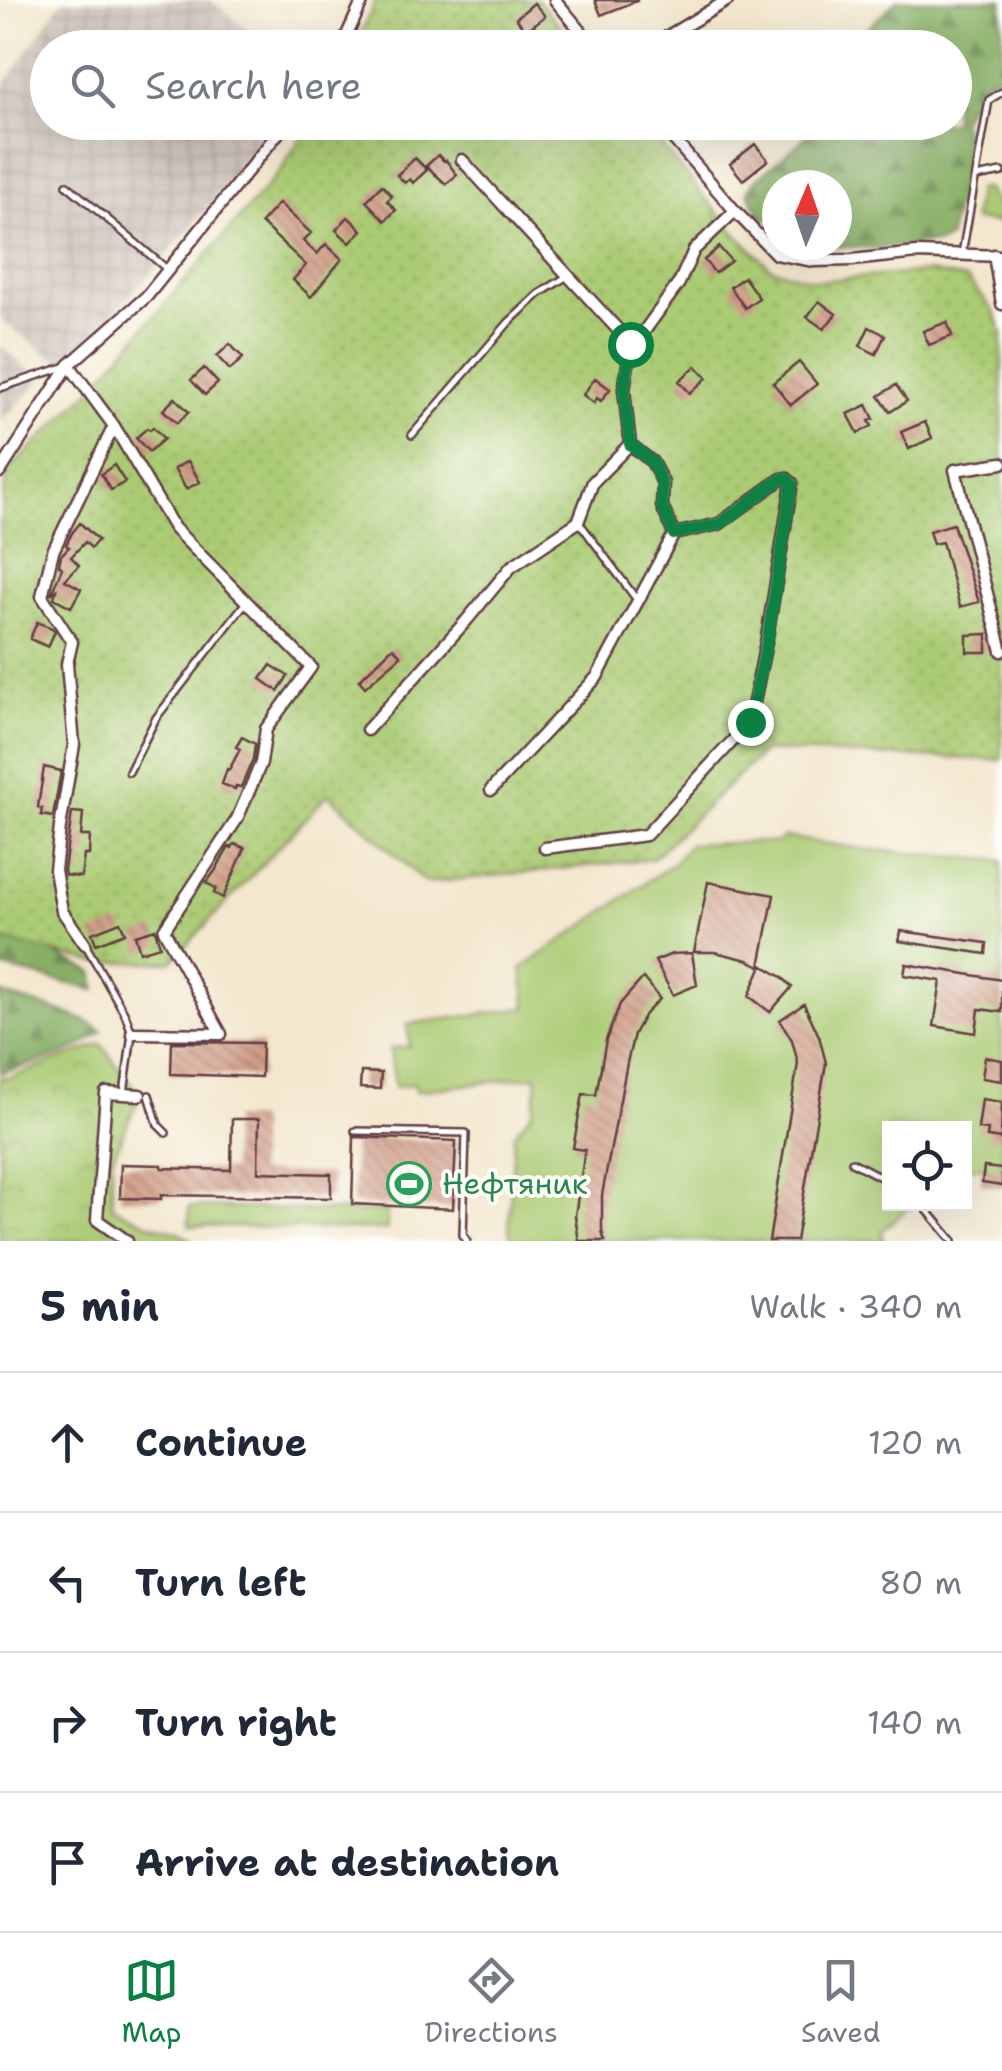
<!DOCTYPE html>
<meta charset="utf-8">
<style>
body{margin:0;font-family:"Shantell Sans",sans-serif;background:#f6f6f7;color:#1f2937}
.controls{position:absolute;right:30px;bottom:30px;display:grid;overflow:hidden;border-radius:0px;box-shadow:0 10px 40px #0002}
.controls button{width:90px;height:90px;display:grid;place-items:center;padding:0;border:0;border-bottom:2px solid #e0e1e3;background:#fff;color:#1f2937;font:50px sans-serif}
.compass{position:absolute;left:762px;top:170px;width:90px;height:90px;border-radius:50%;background:#fff;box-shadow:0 10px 40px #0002;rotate:2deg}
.stop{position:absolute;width:30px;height:30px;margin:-22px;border:8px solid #0b8043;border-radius:50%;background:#fff}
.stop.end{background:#0b8043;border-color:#fff;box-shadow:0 2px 10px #0008}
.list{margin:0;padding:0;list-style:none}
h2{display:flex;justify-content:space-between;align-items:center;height:130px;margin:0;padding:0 40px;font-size:42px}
h2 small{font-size:32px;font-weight:400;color:#747a83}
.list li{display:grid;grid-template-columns:65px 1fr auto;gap:30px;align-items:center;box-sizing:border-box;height:140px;padding:0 40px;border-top:2px solid #e0e1e3}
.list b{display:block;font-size:38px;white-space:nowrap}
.list em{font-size:32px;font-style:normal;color:#747a83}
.icon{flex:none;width:55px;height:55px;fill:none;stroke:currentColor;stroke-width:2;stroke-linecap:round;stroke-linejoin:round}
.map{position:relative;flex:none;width:1002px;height:1241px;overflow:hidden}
.search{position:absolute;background:#fff;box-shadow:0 10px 40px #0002;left:30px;right:30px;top:30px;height:110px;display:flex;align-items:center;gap:25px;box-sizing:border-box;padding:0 35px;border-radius:55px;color:#747a83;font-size:38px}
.sheet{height:690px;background:#fff}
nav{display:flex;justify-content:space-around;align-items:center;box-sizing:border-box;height:140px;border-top:2px solid #e0e1e3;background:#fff;font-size:28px;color:#747a83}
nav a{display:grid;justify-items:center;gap:5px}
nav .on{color:#0b8043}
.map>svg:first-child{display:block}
.industrial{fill:url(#industrial-grid)}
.grass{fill:#aacb73;stroke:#7a754f;stroke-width:2.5}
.forest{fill:url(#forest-firs);stroke:#686748;stroke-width:2.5}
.park{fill:url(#park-crowns);stroke:#7a754f;stroke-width:2.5}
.garden{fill:url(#garden-dots);stroke:#7a754f;stroke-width:2.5}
.building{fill:url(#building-back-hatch)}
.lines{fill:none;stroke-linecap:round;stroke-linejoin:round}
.lane-casing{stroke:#633d43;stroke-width:10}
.street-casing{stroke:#633d43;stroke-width:15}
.lane{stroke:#fff;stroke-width:5}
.street{stroke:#fff;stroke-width:10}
.route{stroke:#0b8043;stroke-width:12}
.labels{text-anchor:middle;stroke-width:8;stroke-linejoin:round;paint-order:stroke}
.leisure-label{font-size:30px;fill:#27864d;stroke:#fdfcf7;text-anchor:start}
</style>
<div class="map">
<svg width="1002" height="1241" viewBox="0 0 1002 1241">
<defs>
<pattern id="industrial-grid" width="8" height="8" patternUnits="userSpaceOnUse" patternTransform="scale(2.5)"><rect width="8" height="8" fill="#cdc2b9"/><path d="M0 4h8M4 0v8" fill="none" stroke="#b2a69f"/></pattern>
<pattern id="forest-firs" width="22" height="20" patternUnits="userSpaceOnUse" patternTransform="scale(2.5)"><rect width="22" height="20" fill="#87af65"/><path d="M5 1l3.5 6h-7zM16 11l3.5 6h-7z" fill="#708e53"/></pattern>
<pattern id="park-crowns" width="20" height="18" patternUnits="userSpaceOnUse" patternTransform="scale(2.5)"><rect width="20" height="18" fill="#aacb73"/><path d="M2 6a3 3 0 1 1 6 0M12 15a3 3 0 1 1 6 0" fill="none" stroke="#94ae64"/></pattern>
<pattern id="garden-dots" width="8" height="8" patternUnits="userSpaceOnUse" patternTransform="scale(2.5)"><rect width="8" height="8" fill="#aacb73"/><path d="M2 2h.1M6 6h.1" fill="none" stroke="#94ae64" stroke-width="1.8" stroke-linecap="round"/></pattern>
<pattern id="building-back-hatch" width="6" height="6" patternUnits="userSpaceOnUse" patternTransform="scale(2.5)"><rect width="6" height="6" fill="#d09c87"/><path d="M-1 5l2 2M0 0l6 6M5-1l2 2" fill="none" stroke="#ab7f6f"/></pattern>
</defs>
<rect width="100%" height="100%" fill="#fdfcf7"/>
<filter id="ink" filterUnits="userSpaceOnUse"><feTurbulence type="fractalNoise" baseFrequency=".01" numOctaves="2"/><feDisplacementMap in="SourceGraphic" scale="20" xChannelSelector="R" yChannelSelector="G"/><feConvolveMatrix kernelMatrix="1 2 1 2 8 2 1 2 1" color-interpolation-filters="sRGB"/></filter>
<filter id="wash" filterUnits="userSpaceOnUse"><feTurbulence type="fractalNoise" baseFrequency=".0048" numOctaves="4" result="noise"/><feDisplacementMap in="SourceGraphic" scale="40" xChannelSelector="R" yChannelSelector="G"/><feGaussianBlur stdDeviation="2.25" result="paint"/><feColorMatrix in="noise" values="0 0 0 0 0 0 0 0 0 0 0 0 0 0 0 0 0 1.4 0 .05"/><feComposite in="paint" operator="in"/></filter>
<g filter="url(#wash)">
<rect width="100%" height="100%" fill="#f3e7cd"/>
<!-- industrial -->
<path class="industrial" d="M63 0H211L270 47 48 48V122L274 123 251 155 164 259 64 366 0 319V91Z
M0 346 41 380 0 423Z"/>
<!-- grass -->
<path class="grass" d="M986 188 1002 214V223L973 220 977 190Z
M784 837 862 849 1002 861V1186L982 1183 984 1167 965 1168 964 1128H890V1204H913L881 1232 884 1241H511L509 1225 514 1134 533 1111 537 1088 536 1076 416 1091 415 1084 395 1087 390 1049 410 1046 407 1024 527 1008 522 968 674 863 689 844 778 842Z
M189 1207 387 1212V1230L189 1226Z"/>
<!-- forest -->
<path class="forest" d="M897 0H1002V74L984 81 961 118 967 149 949 238 940 243 875 248 828 246 826 245H837V185H777V219L762 218 748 192 753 182 797 145 817 123 954 122V48L859 47 864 32Z
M0 927 93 972 96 990 0 967Z
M0 993C30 1005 79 1012 102 1031 74 1055 37 1062 2 1073L0 1071Z"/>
<!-- park -->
<path class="park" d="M101 1044 140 1095 112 1159V1207L146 1223 179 1232 192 1241H0V1076L6 1079Z"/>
<!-- garden -->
<path class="garden" d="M376 0H538L578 47 354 48Z
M310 123H642L738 236 771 268 817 281 928 272 967 279 994 311 1002 333V760L764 751 652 859 426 883 328 794 171 962H93L0 939V521L7 472 88 393 281 170Z"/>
<g id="blocks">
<!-- building -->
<path class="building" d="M595 0H637V1L601 15Z
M534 3 545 16 526 31 516 18Z
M755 144 768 160 743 180 730 164Z
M438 155 444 161 446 160 457 175 446 184 426 166Z
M415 158 427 170 413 183 410 179 405 183 397 175Z
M382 185 392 196 387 201 396 210 385 221 366 201Z
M279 203 311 233 303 241 317 254 326 244 342 259 311 297 293 280 306 265 261 223Z
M348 217 362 230 350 243 336 230Z
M719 247 731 261 715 273 704 260Z
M744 277 759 298 745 308 730 287Z
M819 301 836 314 824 329 807 317Z
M947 322 952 336 929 345 923 331Z
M869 327 885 335 876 354 860 346Z
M230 344 243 358 230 370 217 356Z
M799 362 817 384 791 405 773 383Z
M696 366 707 378 690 393 679 381Z
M204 368 218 383 205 395 191 380Z
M595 378 610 389 601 401 597 398 594 403 583 395Z
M896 385 907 401 890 412 879 396Z
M175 398 189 412 177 423 163 410Z
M867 405 874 419 869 421 872 426 858 433 848 414Z
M925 422 932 438 909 449 901 432Z
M153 427 164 439 149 452 136 438 147 428 150 430Z
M188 461 200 482 186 489 174 469Z
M114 465 125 482 111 490 101 474Z
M80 523 98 540 91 548 85 542 71 557 79 565 65 580 81 589 71 607 54 598 56 590 51 594 62 568 59 565 61 555 69 547 66 545 72 533Z
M953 524 979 602 960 607 942 542 933 544 929 531Z
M37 622 52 628 55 631 48 647 30 639Z
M987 634V652H967V635Z
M393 647 401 656 365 687 359 680Z
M271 665 288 676 278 691 261 679Z
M242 737 255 744 253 759 241 787 236 786 235 789 222 784 227 769 229 770 240 749 236 747Z
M44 767 61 771 53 817 41 815 42 808 38 807Z
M72 812 83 813 81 836H90L89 855H84L81 877 65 875 64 870Z
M234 844 245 848 223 898 214 893 216 888 206 883 215 871 229 847 232 848Z
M708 882 774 895 760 966 748 960 715 952H694Z
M120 922 125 933 96 944 92 933Z
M155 929 160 946 140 952 135 935Z
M901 931 987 943 986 954 899 941Z
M692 953 697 985 673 995 655 961 672 954Z
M906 964 1002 980V1012L979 1009 976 1033 934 1026 941 981 904 975Z
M762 965 782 977 792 987 770 1012 749 996Z
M643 978 660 999 645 1014 634 1034 627 1063 602 1195V1232L605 1241H579L575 1216 585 1150 573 1148 583 1094 596 1095 606 1040 620 1004Z
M804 1004 819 1036 826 1063 796 1241H769L798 1063 792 1040 780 1020Z
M172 1042 262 1043 261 1077 171 1074Z
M985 1057 1002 1060V1081L982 1078Z
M361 1072 381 1073 380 1089 360 1088Z
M982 1099 1002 1102 1001 1139 987 1137 988 1130 978 1129Z
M232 1119H259L258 1172 331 1174V1198L161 1195V1199L120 1198 121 1164 162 1165V1168L231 1170Z
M354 1137 456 1141 453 1209 352 1204Z
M984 1167 1002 1169V1186L982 1183Z"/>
</g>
</g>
<g filter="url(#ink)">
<use href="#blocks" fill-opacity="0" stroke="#633d43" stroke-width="2.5"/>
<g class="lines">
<!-- lane casing -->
<g class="lane-casing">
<path id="lane" d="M976 177 1002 172
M67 185 168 270
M962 254 989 100 1002 92
M0 388 67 366
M412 435 509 322 539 294 566 277
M579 522 637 600
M129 772 156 718 246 602
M85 944 125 1014 132 1033 124 1094
M149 1095 158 1125 166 1133
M355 1131 466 1133 463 1235 467 1241
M852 1162 890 1182
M922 1204 953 1241"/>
</g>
<!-- street casing -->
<g class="street-casing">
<path id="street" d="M555 0 595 48
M341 48 363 0
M648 48 728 0
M659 122 735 211 776 254 814 261 852 260 917 253 1002 256
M462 160 631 344
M994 255 1002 304
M69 365 114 426 174 528 311 667 266 729 261 763 237 819 164 930 221 1034 132 1033
M1002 463 955 470 1002 651
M0 472 69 365 147 296 287 122
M367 730 466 621 511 567 578 522 593 482 630 444 624 390 631 344 640 337 679 283 694 250 735 211
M491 790 597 677 674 534 662 506 663 483 652 462 630 444
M545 848 646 835 750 722 767 637 792 483 786 478 781 479 719 524 674 534
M85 944 62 911 55 870 60 827 74 745 67 664 72 642 42 596 53 551 114 426
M127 1241 97 1220 106 1093 140 1095"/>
</g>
<!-- lane -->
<use href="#lane" class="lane"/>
<!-- street -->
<use href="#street" class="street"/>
</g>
</g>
<g class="lines" filter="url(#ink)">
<!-- route -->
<path class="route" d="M630 344 624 390 630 444 652 462 662 483V506L674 534 720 524 781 479 786 478 792 484 768 637 750 722"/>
</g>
<!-- icons -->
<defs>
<g id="stadium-ring" transform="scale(2.25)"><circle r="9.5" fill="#fdfcf7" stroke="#2e9e5b" stroke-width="1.5"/><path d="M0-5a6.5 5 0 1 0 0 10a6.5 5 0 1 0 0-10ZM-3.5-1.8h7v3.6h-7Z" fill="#2e9e5b"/></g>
</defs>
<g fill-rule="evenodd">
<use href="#stadium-ring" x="409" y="1184"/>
</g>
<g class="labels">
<!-- leisure labels -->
<g class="leisure-label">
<text x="442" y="1194">Нефтяник</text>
</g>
</g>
</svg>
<div class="controls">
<button><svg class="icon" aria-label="locate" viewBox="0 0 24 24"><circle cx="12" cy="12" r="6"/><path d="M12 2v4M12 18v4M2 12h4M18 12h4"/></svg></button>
</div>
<svg class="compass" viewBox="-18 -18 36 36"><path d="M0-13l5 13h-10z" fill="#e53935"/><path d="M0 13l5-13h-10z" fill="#747a83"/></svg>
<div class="stop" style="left:630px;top:344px"></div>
<div class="stop end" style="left:750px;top:722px"></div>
<div class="search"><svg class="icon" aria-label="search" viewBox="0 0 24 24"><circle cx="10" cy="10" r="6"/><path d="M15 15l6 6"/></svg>Search here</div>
</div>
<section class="sheet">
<h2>5 min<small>Walk · 340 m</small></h2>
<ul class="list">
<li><svg class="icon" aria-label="ahead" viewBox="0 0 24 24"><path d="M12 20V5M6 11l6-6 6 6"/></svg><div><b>Continue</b></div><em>120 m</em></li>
<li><svg class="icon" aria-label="left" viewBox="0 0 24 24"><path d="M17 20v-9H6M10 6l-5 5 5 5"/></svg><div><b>Turn left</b></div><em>80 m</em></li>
<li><svg class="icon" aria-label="right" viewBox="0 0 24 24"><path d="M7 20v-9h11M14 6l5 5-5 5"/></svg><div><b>Turn right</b></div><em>140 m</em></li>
<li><svg class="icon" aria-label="arrive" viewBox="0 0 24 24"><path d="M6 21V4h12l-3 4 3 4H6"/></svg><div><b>Arrive at destination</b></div></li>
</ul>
</section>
<nav>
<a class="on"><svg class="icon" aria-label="map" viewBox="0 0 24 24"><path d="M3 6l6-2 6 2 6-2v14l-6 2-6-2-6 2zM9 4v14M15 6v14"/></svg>Map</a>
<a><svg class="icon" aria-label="directions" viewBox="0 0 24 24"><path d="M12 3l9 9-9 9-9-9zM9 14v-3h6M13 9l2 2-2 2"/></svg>Directions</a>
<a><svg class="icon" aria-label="saved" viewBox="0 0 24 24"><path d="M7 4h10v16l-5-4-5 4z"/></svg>Saved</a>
</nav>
